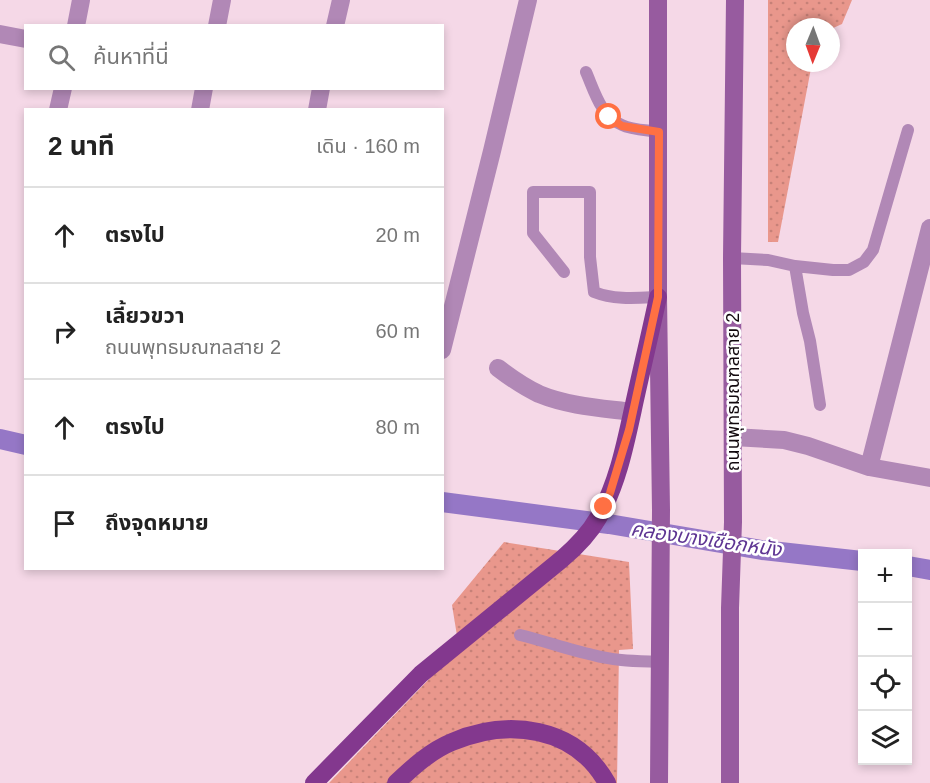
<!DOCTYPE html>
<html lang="th">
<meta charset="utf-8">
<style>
body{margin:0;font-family:Helvetica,"Noto Sans Thai",sans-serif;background:#f6f6f6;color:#222}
.controls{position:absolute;right:18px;bottom:18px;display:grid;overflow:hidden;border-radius:0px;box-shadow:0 3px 9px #0003}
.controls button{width:54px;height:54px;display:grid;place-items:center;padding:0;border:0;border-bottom:2px solid #e0e0e0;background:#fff;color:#222;font:30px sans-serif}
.compass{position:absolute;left:786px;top:18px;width:54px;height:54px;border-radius:50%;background:#fff;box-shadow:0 3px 9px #0003;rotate:181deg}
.stop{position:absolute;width:18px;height:18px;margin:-14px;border:4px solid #ff7043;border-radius:50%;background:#fff}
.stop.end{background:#ff7043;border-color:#fff;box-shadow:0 2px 6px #0008}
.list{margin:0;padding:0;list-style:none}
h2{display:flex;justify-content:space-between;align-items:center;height:78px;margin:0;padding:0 24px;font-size:26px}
h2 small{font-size:20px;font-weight:400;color:#767676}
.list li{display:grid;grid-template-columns:39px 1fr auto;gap:18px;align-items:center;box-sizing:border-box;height:96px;padding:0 24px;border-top:2px solid #e0e0e0}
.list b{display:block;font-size:22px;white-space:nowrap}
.list p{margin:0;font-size:20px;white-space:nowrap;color:#767676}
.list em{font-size:20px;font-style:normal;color:#767676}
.icon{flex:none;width:33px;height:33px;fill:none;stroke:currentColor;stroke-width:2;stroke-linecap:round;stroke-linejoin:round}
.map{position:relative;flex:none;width:930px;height:783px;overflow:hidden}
.search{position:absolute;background:#fff;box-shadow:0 3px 9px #0003;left:24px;top:24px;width:420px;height:66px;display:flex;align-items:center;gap:15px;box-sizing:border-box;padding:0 21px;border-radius:0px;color:#767676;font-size:22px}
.panel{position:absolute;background:#fff;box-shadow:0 3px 9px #0003;left:24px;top:108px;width:420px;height:462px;border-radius:0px}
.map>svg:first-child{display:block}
.grass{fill:url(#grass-dots)}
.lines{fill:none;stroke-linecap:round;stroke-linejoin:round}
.canal{stroke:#9577c6;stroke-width:20}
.lane{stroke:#b188b6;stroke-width:12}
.street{stroke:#b188b6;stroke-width:18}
.secondary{stroke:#975b9f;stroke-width:18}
.primary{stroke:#83388e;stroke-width:18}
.route{stroke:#ff7043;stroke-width:8}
.labels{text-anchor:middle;stroke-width:5;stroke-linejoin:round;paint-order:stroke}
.street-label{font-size:18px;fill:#11080d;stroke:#fff}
.water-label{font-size:20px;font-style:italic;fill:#5e3593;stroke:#fff}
</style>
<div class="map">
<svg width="930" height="783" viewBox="0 0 930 783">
<defs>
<pattern id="grass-dots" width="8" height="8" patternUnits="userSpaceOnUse" patternTransform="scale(1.5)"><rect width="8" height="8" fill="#e9978c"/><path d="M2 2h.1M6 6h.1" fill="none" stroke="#c78178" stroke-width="1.8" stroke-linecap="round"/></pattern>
</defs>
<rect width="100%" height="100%" fill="#f5d8e7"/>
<!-- grass -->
<path class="grass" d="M768 0H852L842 24 831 29V27H795V63H812L778 242H768Z
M504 542 629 562 633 649 619 650 617 783H329L459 648 452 605Z"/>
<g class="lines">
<!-- canal -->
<path class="canal" d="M0 439 26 445
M442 502 609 524 762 550 862 561
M908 566 930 570"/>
<!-- lane -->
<path class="lane" d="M586 72C594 90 601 117 622 125 632 130 647 130 659 132
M732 258 768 260 795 266 833 270H849L864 262 873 250 908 130
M795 266 803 313 810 341 820 405
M564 272 533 233V192H590V257L594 292C614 300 636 298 658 297
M520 635C545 641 569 650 593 655 615 661 637 661 659 662"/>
<!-- street -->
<path class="street" d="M76 26 81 0
M217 26 222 0
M335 26 341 0
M0 34 26 39
M58 110 63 88
M200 110 204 88
M317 110 321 88
M442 350 492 151 528 0
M498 368C511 378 524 387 539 394 568 406 601 408 632 412
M733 437 784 440 808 446 869 467 930 478
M869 467 930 228"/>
<!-- secondary -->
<path class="secondary" d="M658 0V297L661 510 659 783
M730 783V608L733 522 732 258 735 0"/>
<!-- primary -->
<path class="primary" d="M314 783 421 674 562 559C576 547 589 534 598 518 617 485 625 446 633 409 641 372 650 335 658 297
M396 783C412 768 430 751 452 742 508 718 575 726 607 783"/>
</g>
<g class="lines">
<!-- route -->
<path class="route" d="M604 507 610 493 629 430 658 297 659 132 622 126 609 117"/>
</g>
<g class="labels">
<!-- street labels -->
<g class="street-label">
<text transform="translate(733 392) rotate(-90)" y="6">ถนนพุทธมณฑลสาย 2</text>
</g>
<!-- water labels -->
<g class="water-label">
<text transform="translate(706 539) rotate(8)" y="7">คลองบางเชือกหนัง</text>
</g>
</g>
</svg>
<div class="controls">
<button>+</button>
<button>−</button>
<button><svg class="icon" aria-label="locate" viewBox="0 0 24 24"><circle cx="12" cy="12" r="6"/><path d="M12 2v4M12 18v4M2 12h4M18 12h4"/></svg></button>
<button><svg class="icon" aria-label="layers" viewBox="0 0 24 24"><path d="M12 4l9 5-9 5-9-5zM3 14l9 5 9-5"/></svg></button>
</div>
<svg class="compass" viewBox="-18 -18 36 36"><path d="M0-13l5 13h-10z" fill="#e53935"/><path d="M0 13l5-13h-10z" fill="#767676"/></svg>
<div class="stop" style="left:609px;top:117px"></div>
<div class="stop end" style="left:604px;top:507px"></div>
<div class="search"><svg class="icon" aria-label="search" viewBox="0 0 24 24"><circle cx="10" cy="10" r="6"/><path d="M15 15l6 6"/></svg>ค้นหาที่นี่</div>
<section class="panel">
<h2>2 นาที<small>เดิน · 160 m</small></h2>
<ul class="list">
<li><svg class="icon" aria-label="ahead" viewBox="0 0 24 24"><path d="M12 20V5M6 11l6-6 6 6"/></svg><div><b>ตรงไป</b></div><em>20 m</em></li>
<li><svg class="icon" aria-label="right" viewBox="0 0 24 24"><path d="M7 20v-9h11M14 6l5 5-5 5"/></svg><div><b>เลี้ยวขวา</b><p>ถนนพุทธมณฑลสาย 2</p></div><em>60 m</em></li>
<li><svg class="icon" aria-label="ahead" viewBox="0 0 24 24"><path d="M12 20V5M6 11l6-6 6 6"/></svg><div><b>ตรงไป</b></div><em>80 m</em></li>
<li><svg class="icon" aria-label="arrive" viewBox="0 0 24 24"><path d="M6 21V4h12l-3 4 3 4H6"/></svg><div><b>ถึงจุดหมาย</b></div></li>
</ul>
</section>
</div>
